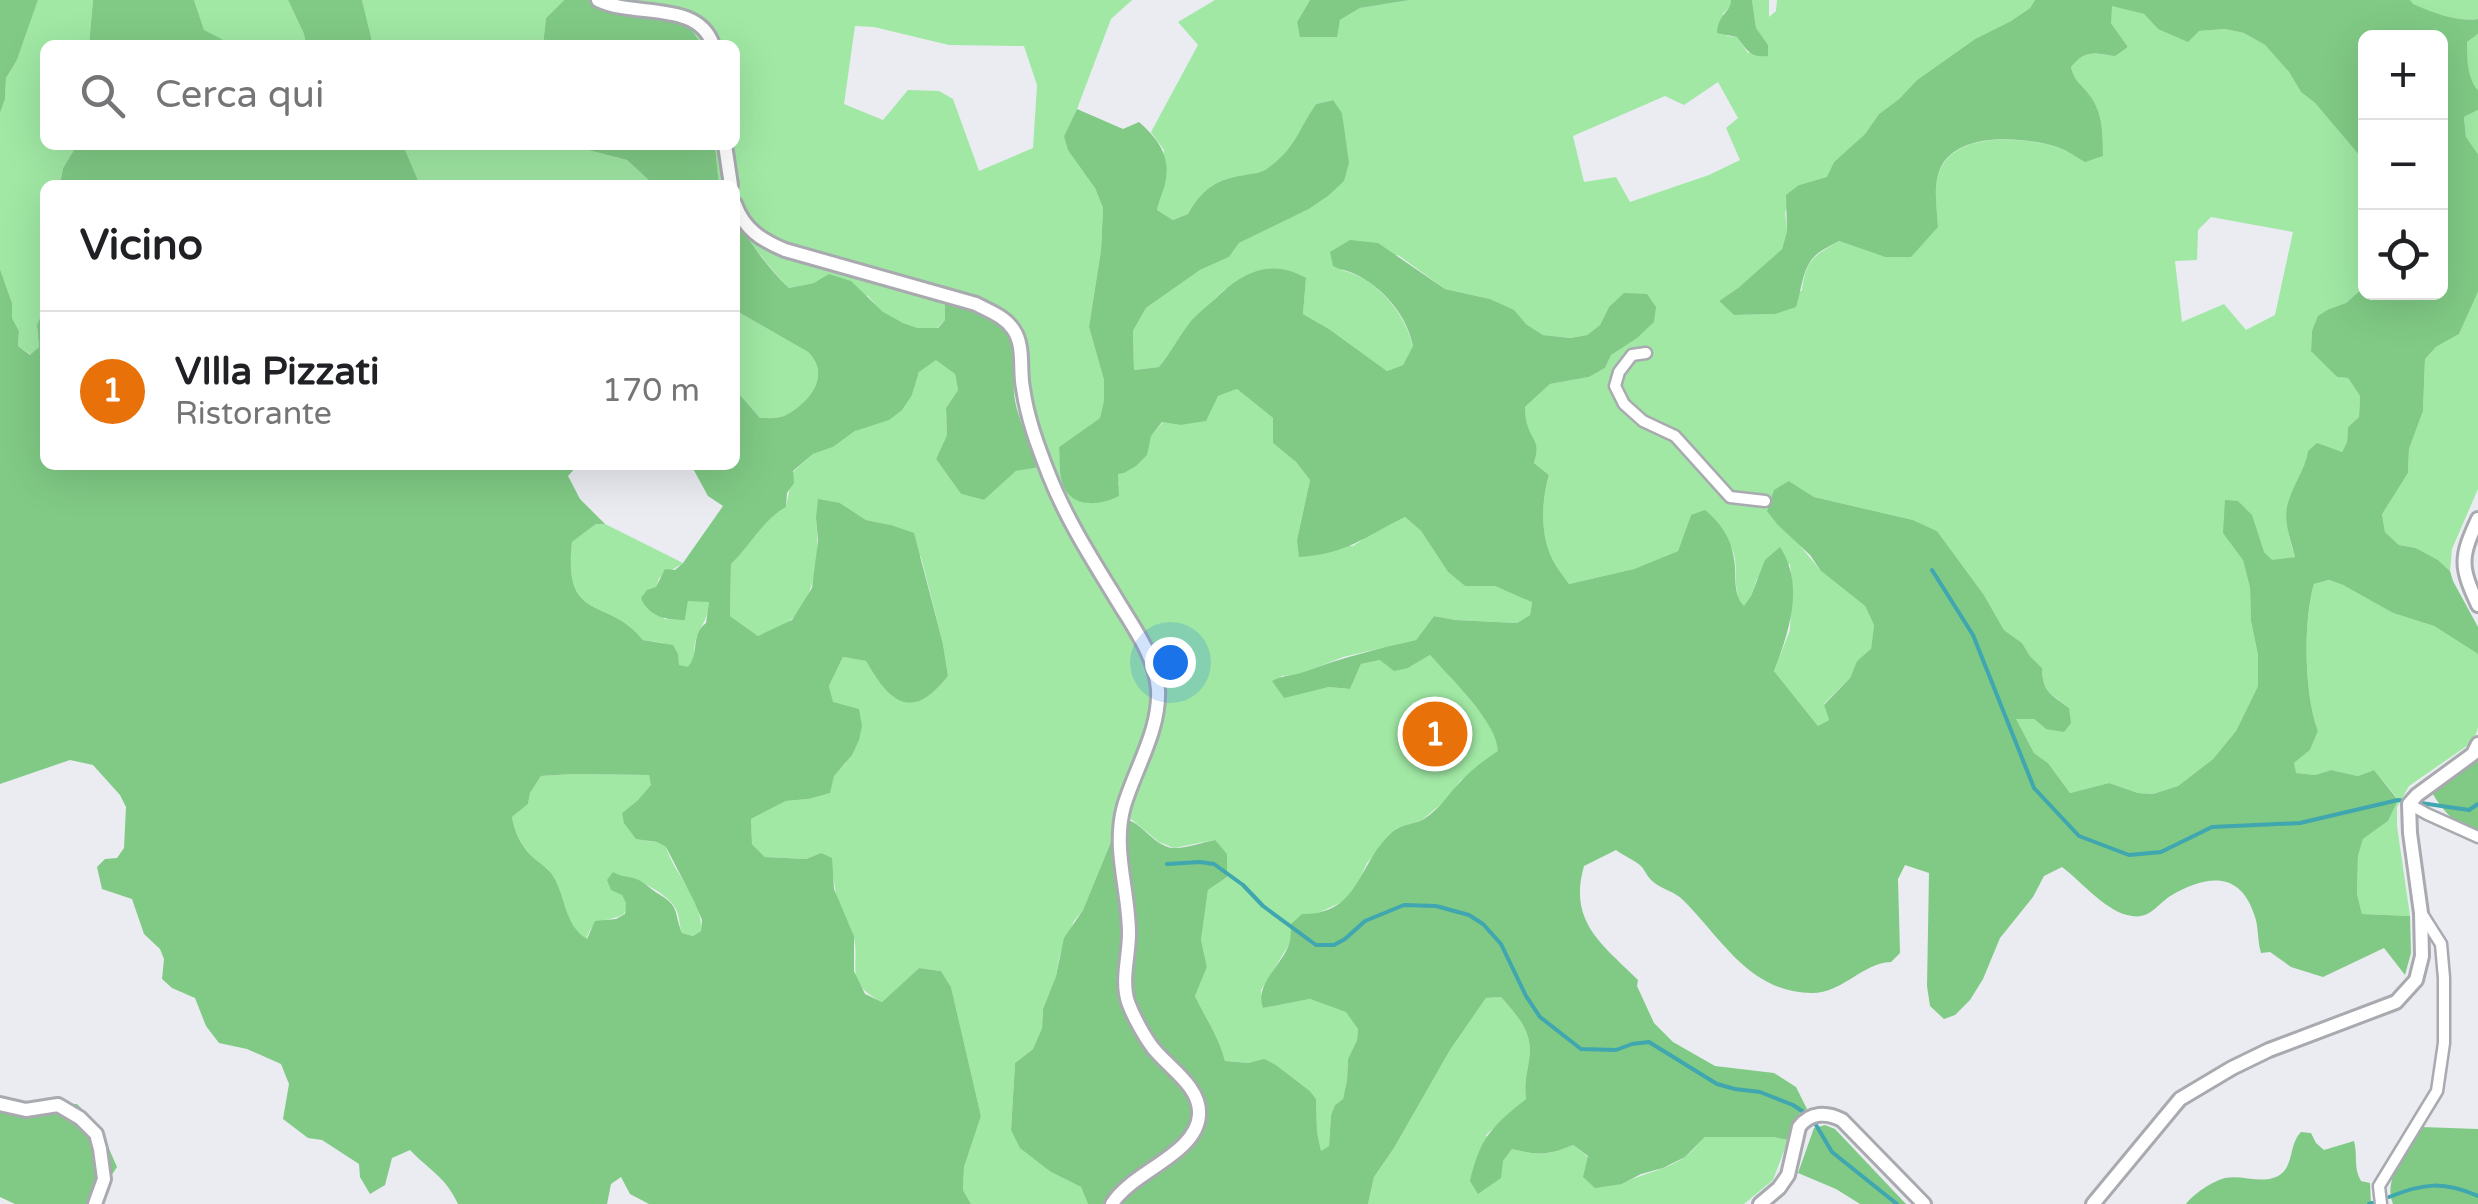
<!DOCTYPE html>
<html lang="it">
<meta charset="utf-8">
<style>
body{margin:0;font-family:"Varela Round",sans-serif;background:#f2f2f2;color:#202124}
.controls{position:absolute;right:30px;top:30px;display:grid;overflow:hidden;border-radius:15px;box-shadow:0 10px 40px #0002}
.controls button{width:90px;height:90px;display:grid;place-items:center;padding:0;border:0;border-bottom:2px solid #e0e0e0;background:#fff;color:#202124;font:50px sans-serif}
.you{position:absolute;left:1170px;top:662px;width:35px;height:35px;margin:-25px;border:8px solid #fff;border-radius:50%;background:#1a73e8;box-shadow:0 0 0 15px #1a73e833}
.badge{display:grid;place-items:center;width:65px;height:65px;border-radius:50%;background:#d93025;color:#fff;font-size:32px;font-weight:700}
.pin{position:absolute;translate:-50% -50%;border:5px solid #fff;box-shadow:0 2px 10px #0006}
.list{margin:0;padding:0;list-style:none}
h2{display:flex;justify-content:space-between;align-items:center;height:130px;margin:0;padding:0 40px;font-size:42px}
h2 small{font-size:32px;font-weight:400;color:#757577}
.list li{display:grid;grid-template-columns:65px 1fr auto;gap:30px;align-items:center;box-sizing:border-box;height:160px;padding:0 40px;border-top:2px solid #e0e0e0}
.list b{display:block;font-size:38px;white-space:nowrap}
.list p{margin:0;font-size:32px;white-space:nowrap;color:#757577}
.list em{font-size:32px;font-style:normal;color:#757577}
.icon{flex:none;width:55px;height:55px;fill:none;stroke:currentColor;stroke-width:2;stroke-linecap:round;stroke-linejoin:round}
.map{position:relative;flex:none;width:2478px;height:1204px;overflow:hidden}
.search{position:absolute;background:#fff;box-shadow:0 10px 40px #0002;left:40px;top:40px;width:700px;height:110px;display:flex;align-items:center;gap:25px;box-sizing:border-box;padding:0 35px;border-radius:15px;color:#757577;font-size:38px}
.panel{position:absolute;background:#fff;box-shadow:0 10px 40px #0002;left:40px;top:180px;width:700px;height:290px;border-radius:15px}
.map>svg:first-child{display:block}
.green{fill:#a0e8a4;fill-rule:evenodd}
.forest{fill:#80ca85;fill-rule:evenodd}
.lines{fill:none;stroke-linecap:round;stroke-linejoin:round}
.stream{stroke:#40a6af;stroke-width:4}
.minor-casing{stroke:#a8aab0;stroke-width:15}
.tertiary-casing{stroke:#a8aab0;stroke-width:18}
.minor{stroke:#fff;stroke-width:10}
.tertiary{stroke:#fff;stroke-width:12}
</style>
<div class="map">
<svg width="2478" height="1204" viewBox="0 0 2478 1204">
<rect width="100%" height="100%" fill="#eaecf2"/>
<!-- green -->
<path class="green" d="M38 0H93L89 45H45V145H77L63 168 60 185H45V307L37 326 39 347 31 355 18 346 19 331 12 318V303L0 269V113L5 99 6 78 17 60Z
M194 0H288L304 34 306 45H232L204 31Z
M362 0H564L546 18 543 45H373Z
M602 0H1132L1111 19 1077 109 1064 136 1095 188 1103 208 1101 250 1089 327 1104 380V400L1100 418 1059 447 1062 482 1119 486 1117 474 1163 422 1180 425 1218 396 1237 389 1273 418V443L1296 462 1310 480 1297 540 1353 546 1374 532 1405 517 1421 531 1448 572 1465 586H1495L1532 601 1530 615 1517 623 1455 620 1434 616 1416 640 1343 657 1298 675 1281 676 1284 697 1329 687 1350 689 1361 664 1380 660 1408 668 1430 655C1450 678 1496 721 1499 751L1460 781 1447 799 1422 820 1397 828 1367 863 1357 885 1346 900 1316 914H1302L1290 943 1261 990 1263 1008 1310 999 1347 1012 1358 1029 1357 1040 1348 1059 1347 1080 1343 1099 1335 1105 1331 1115 1329 1146 1321 1152 1317 1132 1316 1099 1310 1091 1276 1065 1225 1061C1219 1037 1206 1019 1195 996L1207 967 1201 940 1208 890 1227 877 1214 840 1174 848 1159 842 1131 819 1115 832 1083 910 1074 921 1060 955 1056 976 1043 1009 1042 1028 1033 1049 1015 1063 1011 1130 1051 1172 1081 1187 1088 1204H971L963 1190 964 1167 981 1116 951 987 941 971 919 968 882 1002C841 981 862 965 853 934 850 924 843 914 839 904 831 881 838 874 821 853L806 859 765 857 752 844 751 819 786 801 808 799 846 763 829 686 843 657 866 661C890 702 912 722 948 676L943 644 921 557 891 525 866 520 840 503 816 518C819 551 818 591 794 617 786 626 769 631 758 636L730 616 731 564C750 546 762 521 786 507L793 472 813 454 833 447 855 431 912 395 919 372 936 359 955 374 958 390 946 408 947 435 936 459 961 494 984 500 1016 471 1039 467 1014 392 1016 374 945 320 937 328H918L903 323 883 313 868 296 814 283 789 288C779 279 738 229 735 218 733 208 735 195 735 185H719L715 145H735V45H702L683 17ZM855 26 874 27 949 45 1024 46 1037 85 1033 148 979 171 953 99 939 91 908 90 883 120 844 104Z
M1215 0H1310L1297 22 1301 37H1336L1340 20 1360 8 1410 0H1731V5L1723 14 1727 36 1737 37 1748 53 1768 46 1756 28 1752 0H1769V17L1776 11 1777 0H2035L2030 8 2011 21 1975 39 1917 80 1899 99 1879 114 1865 134 1834 162 1828 177 1799 185 1785 212 1787 231 1782 249 1738 288 1719 301 1734 315 1775 314 1802 290C1806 259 1814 256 1839 241L1885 257 1938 227C1937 212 1934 195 1937 180 1946 130 2021 136 2057 147 2070 151 2059 150 2072 152 2082 154 2092 155 2103 156 2103 133 2103 111 2088 93 2078 82 2075 82 2071 67 2086 49 2093 53 2114 56L2128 47 2111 23V5L2144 14 2158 29 2199 31 2225 29 2244 33 2265 45 2289 72 2301 92 2315 103 2365 162V286L2346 303 2329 309 2312 331 2311 350 2337 377 2348 378 2360 396 2359 417 2348 427 2347 442 2342 452 2331 449 2308 451C2305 472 2291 488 2288 507 2285 524 2290 541 2295 557L2272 561 2264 552 2243 560 2250 588 2251 621 2258 655V686L2236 731 2213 759 2178 786 2153 794 2138 793 2109 783 2070 793 2048 763 2034 753 2015 718 2034 719 2046 729 2069 708C2052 694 2042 692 2042 668L2030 656 2022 643 2004 630 1984 595 1937 531 1913 520 1814 497 1789 481 1797 542 1821 571 1865 606 1874 625 1871 650 1857 661 1850 678 1824 704 1829 720 1818 726 1774 671 1790 630 1792 584 1790 564 1757 579 1751 596 1744 607C1729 589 1742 564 1730 545 1723 533 1703 523 1691 515L1678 551 1634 569 1569 584C1563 575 1555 566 1551 556 1540 534 1542 498 1549 475L1534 463C1541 441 1533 443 1526 424 1526 422 1525 410 1525 407L1550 384 1589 377 1605 368 1611 355 1619 349 1609 307 1600 325 1587 335 1570 338 1543 335 1526 324 1514 311 1490 299 1445 289 1398 255 1341 270C1376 277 1406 314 1413 347L1403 365 1387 371 1329 329 1303 314 1306 278 1225 289 1192 321 1159 367 1134 370 1133 331 1146 308 1200 270 1229 257 1239 243 1309 209 1328 196 1344 133 1342 113 1332 100 1316 104C1301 126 1289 163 1261 173 1256 175 1250 174 1245 175 1216 179 1202 189 1188 214L1173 220 1157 210 1164 150 1151 132 1198 45 1178 22ZM1718 82 1738 118 1726 128 1740 160 1709 175 1630 202 1616 177 1584 182 1573 136 1665 96 1684 105ZM2211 217 2293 232 2275 315 2246 330 2224 304 2182 322 2175 261 2197 260 2198 230Z
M2410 0H2478V19C2455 22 2433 12 2412 4Z
M2478 34V90C2466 78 2467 58 2467 42Z
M2478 110V154L2466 137 2464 117Z
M403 145H586L588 150 627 160 654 185H420Z
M2478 292V489L2452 549 2450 571 2438 560 2416 548 2399 545 2385 532 2382 513 2408 473 2409 449 2423 411 2425 359 2436 347 2459 334Z
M735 310 808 352C832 375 809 404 784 416 777 419 768 418 760 418L735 389Z
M596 524H605L683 563 659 578 656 588 664 619 685 620 688 601H709C708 623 698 627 695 643 693 654 696 658 688 668L678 665V654L663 643 643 640C607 595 563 625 572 542Z
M2329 580 2343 585 2393 613 2434 626 2478 654V727L2474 741 2409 786 2397 807V826L2410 916 2362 914 2357 894 2358 856 2363 839 2388 821 2398 799 2374 770 2358 776 2331 770 2315 775 2295 773 2294 763 2310 750 2318 731C2304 693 2303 622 2314 584Z
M573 774 649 775 652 785 638 800 622 813 647 841 657 842 666 847C675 876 703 899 701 931L693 936 682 933C679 925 680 917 676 909 668 894 638 878 621 877L622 895 627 904 624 914C608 923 594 915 586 940 561 921 566 892 548 869 545 867 538 862 535 859 522 848 515 833 512 817L528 804 530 793 541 776Z
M1501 997C1517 1016 1534 1033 1529 1060 1527 1074 1524 1084 1526 1099L1486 1135 1503 1161 1512 1149C1538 1156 1549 1155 1573 1145L1622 1184C1642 1173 1668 1170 1686 1156 1693 1151 1699 1143 1705 1137H1773L1788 1140 1773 1180 1744 1204H1368L1374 1177 1394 1148 1450 1050 1486 998Z"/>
<!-- forest -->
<path class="forest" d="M0 0H38L17 60 6 78 5 99 0 113Z
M93 0H194L204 30 233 45H89Z
M288 0H362L373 45H306L304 34Z
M564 0H602L637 8 653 3 672 8 683 17 702 45H543L546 18Z
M1310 0H1410L1360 8 1340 20 1337 37H1300L1297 22Z
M1731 0H1752L1756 28 1768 45V56C1750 58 1747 50 1737 37L1717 33C1718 14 1731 12 1731 0Z
M2035 0H2410L2413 4C2433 12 2455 22 2478 19V34L2467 42C2467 58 2467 78 2478 90V110L2464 117 2466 137 2478 154V292L2459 334 2436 347 2425 359 2423 411 2409 449 2408 473 2382 514 2385 532 2399 545 2416 548 2438 560 2450 571 2453 581 2478 627V654L2434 626 2393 613 2343 585 2329 580 2314 584C2303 621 2304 694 2318 731L2310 750 2294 763 2296 773 2315 775 2331 770 2358 776 2374 770 2398 800 2388 821 2363 839 2358 856 2357 894 2362 914 2410 916 2411 953 2405 975 2384 948 2323 977 2291 967 2270 952 2261 953C2257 940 2259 926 2254 914 2239 870 2206 876 2172 895 2157 904 2151 919 2132 916 2107 913 2082 882 2062 867L2044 876 2033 897 2000 938 1983 979 1970 1000 1955 1015 1944 1019 1930 1006 1927 986 1929 873 1905 865 1898 879 1900 953 1891 962C1862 963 1843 993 1812 993 1749 992 1723 940 1684 901 1675 891 1660 889 1651 880 1647 876 1645 871 1642 867 1635 860 1624 856 1616 850L1584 866C1568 922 1602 944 1638 980L1637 986 1654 1023 1673 1042 1715 1066 1774 1073 1796 1087 1807 1109 1800 1113 1788 1140 1773 1137H1705L1685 1157 1663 1168 1641 1174 1622 1184 1595 1188 1583 1177 1588 1156 1573 1145C1549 1155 1538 1156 1512 1149L1503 1161 1501 1178 1478 1194 1470 1181C1480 1138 1492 1126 1526 1099 1524 1084 1527 1074 1529 1060 1534 1032 1517 1016 1501 997L1486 998 1450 1050 1394 1148 1374 1177 1368 1204H1088L1081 1187 1051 1172 1020 1148 1011 1130 1015 1063 1033 1049 1042 1028 1043 1009 1056 976 1064 938 1083 910 1115 832 1124 819C1143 822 1153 846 1173 848 1185 849 1203 842 1215 840L1227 854V877L1208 890 1201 940 1207 967 1195 996C1206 1019 1219 1037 1225 1061L1249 1063 1264 1059 1276 1065 1310 1091 1316 1099 1317 1132 1321 1151 1329 1146 1331 1115 1335 1105 1343 1099 1347 1080 1348 1059 1357 1040 1358 1029 1346 1012 1310 999 1263 1008C1254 982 1284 965 1290 941 1291 935 1291 930 1291 924L1302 914C1362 915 1357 860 1395 830 1403 824 1415 824 1424 819 1442 807 1448 794 1462 780 1472 769 1486 759 1498 751 1497 722 1450 678 1430 655L1408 668 1394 671 1380 660 1361 664 1350 689 1329 687 1284 698 1272 681C1283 675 1293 676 1304 672 1342 658 1375 649 1416 640L1434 616 1455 620 1517 623 1530 615 1532 602 1495 586H1465L1448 572 1421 531 1405 517C1364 537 1347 554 1299 557L1297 540 1310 480 1296 462 1273 443V418L1237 389 1218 396 1206 421 1180 425 1162 422 1151 436 1147 455 1136 466 1124 473 1118 474 1119 496C1099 506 1070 509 1062 482 1059 472 1060 458 1059 447L1100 418 1104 400V380L1089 327 1101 250 1103 208 1095 188 1068 150 1064 136 1077 109 1123 129 1139 122C1156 137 1170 154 1166 178 1165 189 1159 199 1157 210L1173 220 1188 214C1202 189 1216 179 1245 175 1254 173 1261 174 1268 168 1296 148 1298 130 1316 104L1333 100 1342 113 1349 163 1344 181 1328 196 1309 209 1239 243 1229 257 1200 270 1146 308 1133 331 1134 370 1159 367C1171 352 1180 335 1191 321 1198 313 1207 306 1215 299 1243 272 1270 258 1306 278L1303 314 1329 329 1387 371 1403 365 1413 346C1407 316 1384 288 1355 274 1347 270 1340 270 1333 266L1330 252 1350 240 1378 243 1445 289 1490 299 1514 310 1526 324 1543 335 1570 338 1587 335 1600 325 1609 307 1624 293 1647 294 1656 307 1654 322 1637 338 1611 355 1605 368 1589 377 1550 384 1525 407C1525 410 1526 422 1527 424 1533 443 1541 441 1534 463L1549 475C1542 498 1540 533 1551 556 1555 566 1563 575 1569 584L1634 569 1678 551 1691 515 1705 510C1721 523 1731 538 1734 559 1737 576 1732 593 1744 606L1751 596 1765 560 1780 547C1805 585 1789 632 1774 671L1818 726 1829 720 1824 705 1850 678 1857 661 1871 649 1874 625 1865 606 1821 571 1810 555 1777 524 1767 511 1774 490 1789 481 1814 497 1913 520 1937 531 1984 595 2004 630 2022 643 2030 656 2042 668C2042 692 2052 695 2069 708L2071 723 2064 732 2046 729 2034 719H2016L2034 753 2048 763 2070 793 2109 783 2138 793 2153 794 2178 786 2213 759 2236 731 2258 686V655L2251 621 2250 588 2243 560 2223 533 2225 500 2238 501 2252 515 2264 552 2272 560 2295 557C2291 541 2284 524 2287 507 2291 487 2305 471 2308 451L2317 443 2342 452 2347 442 2348 427 2359 417 2360 396 2348 378 2337 377 2311 351 2312 331 2318 316 2329 309 2346 303 2365 286 2366 292H2440V38H2366L2365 162 2315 103 2301 92 2289 72 2265 45 2244 33 2225 29 2199 31 2188 42 2158 29 2144 14 2112 6 2111 23 2128 47 2115 56C2093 53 2086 49 2071 67 2075 82 2079 82 2088 93 2103 111 2103 133 2103 156L2085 162C2076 157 2067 150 2057 147 2025 137 1962 131 1942 165 1932 183 1937 208 1938 227L1911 257H1885L1839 241C1832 245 1823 249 1817 254 1802 266 1802 290 1796 307L1775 314 1734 315 1719 301 1738 288 1782 249 1787 231 1786 195 1799 185 1827 177 1834 162 1865 134 1879 114 1899 99 1917 80 1975 39 2011 21 2030 8Z
M77 145H403L420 185H60L63 168Z
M586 145H715L719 185H654L627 160 588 150Z
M735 219C751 243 768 269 789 288L814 283 829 274 851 281 883 312 903 323 918 328H938L945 320V302C977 308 1010 316 1016 353 1017 366 1013 380 1014 393 1016 417 1031 444 1040 467L1016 471 984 500 961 494 936 459 947 435 946 408 958 390 955 374 936 360 919 372 912 395 902 410 889 420 855 431 833 447 813 454 793 471 794 483 787 493 786 507C762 521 750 546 731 564L730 616 758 636 792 620 812 588 818 541 816 518 818 499 840 503 866 520 891 525 914 533 943 644 948 676C912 722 890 703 866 661L843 657 829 686 833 702 859 709 862 726 859 740 852 755 834 776 830 793 808 799 786 801 751 819 752 844 765 857 806 859 821 853 832 858 834 889 854 936V971L865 994 882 1002 919 968 941 971 951 987 981 1116 964 1167 963 1190 971 1204H649L630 1194 621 1177 611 1184 607 1204H458C445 1176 430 1171 410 1150L392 1158 385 1185 370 1194 360 1177 359 1164 322 1140 308 1138 283 1119 289 1084 281 1064 247 1049 219 1043 206 1026 195 998 172 988 162 979 164 959 160 949 144 934 132 899 102 889 97 867 105 859 117 858 124 848 126 807 120 795 93 765 70 760 0 784V269L12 303V318L19 331 18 346 30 355 39 347 37 325 45 307V465H578L568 476 580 499 605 524H596L572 542C563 625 607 595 643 640L673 645 678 654 679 665 688 667C700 653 690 635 706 623L709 602 688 601 685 620C666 620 649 617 641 598L647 590 656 587 665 569 675 570 683 563 723 506 708 496 691 465H735V389L760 418C768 418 776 419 784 416 809 404 832 375 808 352L735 310ZM573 774 649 775 651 785 638 800 622 813 624 823 636 839 657 842 666 847 694 901 702 920 701 931 693 936 682 933C673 911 681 907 657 893 650 889 645 882 636 879 627 876 621 877 613 872L607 880 611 890 622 895 626 903 625 914 616 919 595 921 587 939C564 925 566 897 553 876 548 868 542 865 535 859 522 848 515 834 512 817L528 804 530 793 541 776Z
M2478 761V835C2455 822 2445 815 2431 791Z
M77 1104 99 1126 117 1167 92 1204H15L0 1197V1107Z
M1825 1125 1835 1129 1906 1204H1860L1836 1189 1798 1173 1814 1128Z
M2422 1127 2478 1129V1204H2393C2382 1178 2409 1149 2422 1127Z
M2301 1132 2311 1133 2316 1143 2324 1150 2354 1141C2358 1155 2353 1168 2361 1181L2370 1183 2371 1204H2186C2193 1194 2213 1181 2225 1178 2243 1174 2265 1186 2281 1174 2294 1164 2289 1144 2301 1132Z"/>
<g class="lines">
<!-- stream -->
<path class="stream" d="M1932 570 1973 635 2034 788 2079 836 2129 855 2161 852 2212 827 2300 823 2398 800 2405 801
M2414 802 2469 810 2478 804
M1167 864 1200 862 1214 864 1243 885 1263 906 1316 945H1334L1345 939 1365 921 1404 905 1436 906 1469 915 1483 924 1501 944 1526 996 1540 1017 1581 1049 1616 1050 1632 1044 1649 1042 1717 1084 1735 1089 1760 1092 1793 1105 1805 1113
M1816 1125 1832 1152 1897 1204
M2389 1197C2424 1183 2443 1181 2478 1196
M2369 1204 2372 1203"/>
<!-- minor casing -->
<g class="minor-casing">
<path id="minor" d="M1646 353 1632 355 1619 372 1615 386 1624 404 1643 421 1675 436 1730 497 1765 501
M2409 804 2427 814 2478 837
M2381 1204 2379 1186 2437 1091 2444 1043V978L2441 944 2422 914"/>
</g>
<!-- tertiary casing -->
<g class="tertiary-casing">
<path id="tertiary" d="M598 0C635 18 698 0 713 45
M725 145 731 185
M735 204C744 229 761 240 785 250L976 304C989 311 1004 316 1013 329 1025 346 1019 369 1023 388 1027 418 1038 447 1049 475 1066 518 1090 556 1114 595 1131 624 1156 656 1158 690 1160 730 1135 769 1124 806 1112 849 1129 890 1129 934 1129 956 1121 980 1128 1002 1133 1016 1144 1036 1153 1048 1169 1068 1201 1087 1199 1115 1197 1154 1131 1172 1112 1204
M2478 519C2460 558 2460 566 2478 605
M0 1104 26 1110 58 1105 80 1118 96 1134 100 1149 104 1179 95 1204
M1760 1204 1779 1188 1788 1175 1799 1127C1810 1112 1827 1112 1842 1120L1924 1204
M2093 1204 2180 1099 2232 1068 2269 1050 2396 1002 2416 980 2422 956 2421 913 2410 833 2409 804 2417 795 2473 754 2478 744"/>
</g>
<!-- minor -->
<use href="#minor" class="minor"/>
<!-- tertiary -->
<use href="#tertiary" class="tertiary"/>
</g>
</svg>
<div class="controls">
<button>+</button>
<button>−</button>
<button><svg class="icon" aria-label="locate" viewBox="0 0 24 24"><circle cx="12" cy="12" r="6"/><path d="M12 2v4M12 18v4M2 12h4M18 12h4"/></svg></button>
</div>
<div class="you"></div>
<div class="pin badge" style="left:1435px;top:734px;background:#e8710a">1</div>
<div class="search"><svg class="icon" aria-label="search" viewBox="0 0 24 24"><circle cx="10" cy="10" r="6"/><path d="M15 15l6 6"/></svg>Cerca qui</div>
<section class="panel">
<h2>Vicino<small></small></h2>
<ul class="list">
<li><span class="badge" style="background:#e8710a">1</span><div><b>VIlla Pizzati</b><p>Ristorante</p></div><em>170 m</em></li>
</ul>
</section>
</div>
